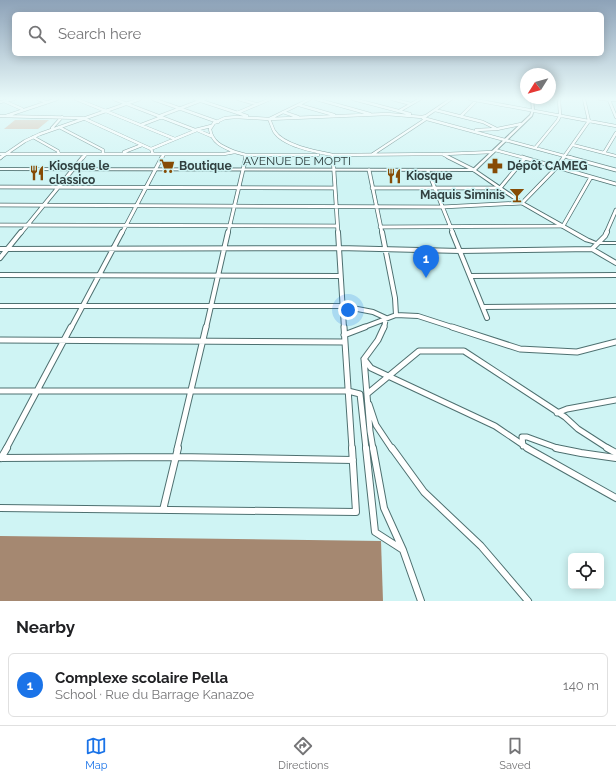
<!DOCTYPE html>
<meta charset="utf-8">
<style>
body{margin:0;font-family:Raleway,sans-serif;background:#f2f2f2;color:#202124}
.controls{position:absolute;right:12px;bottom:12px;display:grid;overflow:hidden;border-radius:6px;box-shadow:0 2px 10px #0003}
.controls button{width:36px;height:36px;display:grid;place-items:center;padding:0;border:0;border-bottom:1px solid #e0e0e0;background:#fff;color:#202124;font:20px sans-serif}
.compass{position:absolute;left:520px;top:68px;width:36px;height:36px;border-radius:50%;background:#fff;box-shadow:0 2px 10px #0003;rotate:233deg}
.you{position:absolute;left:348px;top:310px;width:14px;height:14px;margin:-10px;border:3px solid #fff;border-radius:50%;background:#1a73e8;box-shadow:0 0 0 6px #1a73e833}
.badge{display:grid;place-items:center;width:26px;height:26px;border-radius:50%;background:#1a73e8;color:#fff;font-size:13px;font-weight:700}
.pin{position:absolute;translate:-50% -33px;filter:drop-shadow(0 1px 2px #0008)}
.pin::after{content:'';position:absolute;top:21px;width:14px;height:12px;background:inherit;clip-path:polygon(0 0,100% 0,50% 100%)}
.list{margin:0;padding:0;list-style:none}
h2{display:flex;justify-content:space-between;align-items:center;height:52px;margin:0;padding:0 16px;font-size:17px}
h2 small{font-size:13px;font-weight:400;color:#757577}
.list li{display:grid;grid-template-columns:26px 1fr auto;gap:12px;align-items:center;box-sizing:border-box;height:64px;margin:0 8px 8px;padding:0 8px;border:1px solid #e0e0e0;border-radius:6px}
.list b{display:block;font-size:15px;white-space:nowrap}
.list p{margin:0;font-size:13px;white-space:nowrap;color:#757577}
.list em{font-size:13px;font-style:normal;color:#757577}
.icon{flex:none;width:22px;height:22px;fill:none;stroke:currentColor;stroke-width:2;stroke-linecap:round;stroke-linejoin:round}
.map{position:relative;flex:none;width:616px;height:601px;overflow:hidden}
.search{position:absolute;background:#fff;box-shadow:0 2px 10px #0003;left:12px;right:12px;top:12px;height:44px;display:flex;align-items:center;gap:10px;box-sizing:border-box;padding:0 14px;border-radius:6px;color:#757577;font-size:15px}
.sheet{height:124px;background:#fff}
nav{display:flex;justify-content:space-around;align-items:center;box-sizing:border-box;height:56px;border-top:1px solid #e0e0e0;background:#fff;font-size:11px;color:#757577}
nav a{display:grid;justify-items:center;gap:2px}
nav .on{color:#1a73e8}
.map>svg:first-child{display:block}
.green{fill:#d4bba8}
.water{fill:#a58871}
.lines{fill:none;stroke-linecap:round;stroke-linejoin:round}
.minor-far4-casing{stroke:#4e7070;stroke-width:3.5}
.minor-far3-casing{stroke:#4e7070;stroke-width:4.5}
.minor-far2-casing{stroke:#4e7070;stroke-width:6}
.minor-far1-casing{stroke:#4e7070;stroke-width:7}
.minor-casing{stroke:#4e7070;stroke-width:8}
.tertiary-casing{stroke:#4e7070;stroke-width:2}
.minor-far4{stroke:#fff;stroke-width:2.5}
.minor-far3{stroke:#fff;stroke-width:3}
.minor-far2{stroke:#fff;stroke-width:4}
.minor-far1{stroke:#fff;stroke-width:5}
.minor{stroke:#fff;stroke-width:6}
.tertiary{fill:#fff;fill-rule:evenodd}
.labels{text-anchor:middle;stroke-width:3;stroke-linejoin:round;paint-order:stroke}
.far-street-label{font-size:12px;fill:#314040;stroke:#cff4f4}
.far-poi-label{font-size:12px;font-weight:bold;fill:#314040;stroke:#cff4f4;text-anchor:start}
</style>
<div class="map">
<svg width="616" height="601" viewBox="0 0 616 601">
<rect width="100%" height="100%" fill="#cff4f4"/>
<!-- green -->
<path class="green" d="M15 120H49L38 129H4Z"/>
<!-- water -->
<path class="water" d="M0 536 381 541 383 601H0Z"/>
<g class="lines">
<!-- minor-far4 casing -->
<g class="minor-far4-casing">
<path id="minor-far4" d="M38 99 46 102
M76 99 175 139 151 149
M114 99 195 130 211 126
M153 99 218 122
M195 99 247 116
M238 99 256 104
M310 99 269 119C271 123 272 127 274 131 283 146 317 152 333 155V158
M316 99 370 114
M353 99 410 114
M392 99 411 104
M470 99 616 126
M600 99 616 100
M609 100 616 117
M4 101 22 109
M0 102 14 99
M299 105 334 115
M435 110 483 122 497 129 476 130
M399 111 420 99
M283 112 298 117
M237 113 270 99
M0 116 83 118 151 149 153 154
M6 116 57 99
M160 116 205 99
M461 116 478 99
M423 118 572 158
M141 125 162 117
M59 127 103 150V154
M52 128 62 117
M497 129 521 124
M33 137 58 151 59 154
M175 139 197 130 211 136
M573 145 616 156
M535 148 558 120 560 115 559 99
M495 150 525 158
M124 152 142 145
M235 152 246 155H318
M604 153 616 133
M0 154H224L235 152C223 147 212 143 210 129L214 123 225 118 236 117 269 119 387 114 422 117 426 116 451 99
M373 154 426 119
M444 154 493 152
M331 155 442 154 450 158
M0 158 25 141 40 134 140 99
M83 158 86 154
M162 158 164 154
M245 158 246 155
M563 158 589 121 584 99"/>
</g>
<!-- minor-far3 casing -->
<g class="minor-far3-casing">
<path id="minor-far3" d="M333 157 338 233
M448 157 474 170
M568 157 616 170
M0 158 1 157
M525 158 616 184
M369 170 382 233
M428 171 453 233
M0 187 335 188
M372 188H500L525 158 522 157
M0 205 442 207 522 203 557 167 564 157
M0 225 337 226
M380 227 563 226 591 177
M21 233 83 157
M122 233 162 157
M228 233 246 157
M606 233 616 210"/>
</g>
<!-- minor-far2 casing -->
<g class="minor-far2-casing">
<path id="minor-far2" d="M338 232 344 328
M382 232 395 298 396 315
M452 232 487 318
M0 249 339 248 460 251 592 249 605 236 607 232
M592 249 616 263
M0 258 21 232
M0 275 340 276
M470 276 616 275
M0 306H342L373 312 386 318
M483 307 616 306
M71 328 122 232
M206 328 228 232
M362 328 396 315 418 316 455 328
M384 328 386 318"/>
</g>
<!-- minor-far1 casing -->
<g class="minor-far1-casing">
<path id="minor-far1" d="M344 327 352 449
M452 327 520 349 577 352 616 342
M344 335 365 327
M0 340 345 342
M364 359 371 368 495 426 529 449
M0 391H348L360 394 366 449
M367 394 419 351H464L565 417 578 429 609 449
M369 404 376 425 392 449
M557 413 567 409 616 400
M523 446 522 437H527L560 449
M6 449 71 327
M177 449 206 327
M373 449 370 431 364 359 378 340 384 327"/>
</g>
<!-- minor casing -->
<g class="minor-casing">
<path id="minor" d="M366 448 375 532 403 550 421 601
M373 448 384 508 403 550
M392 448 424 492 481 546 528 601
M527 448 616 498
M556 448 581 453 616 458
M607 448 616 453
M0 458 175 457 353 460
M1 458 7 448
M0 508 356 512 352 448
M163 510 178 448"/>
</g>
<!-- tertiary casing -->
<g class="tertiary-casing">
<path id="tertiary" d="M531 99H533L534 110 532 116 476 170 523 202 589 239 596 242H616V244H596L585 241 521 204 473 171 0 170V168L473 169 530 115 532 110Z"/>
</g>
<!-- minor-far4 -->
<use href="#minor-far4" class="minor-far4"/>
<!-- minor-far3 -->
<use href="#minor-far3" class="minor-far3"/>
<!-- minor-far2 -->
<use href="#minor-far2" class="minor-far2"/>
<!-- minor-far1 -->
<use href="#minor-far1" class="minor-far1"/>
<!-- minor -->
<use href="#minor" class="minor"/>
<!-- tertiary -->
<use href="#tertiary" class="tertiary"/>
</g>
<!-- sky -->
<linearGradient id="sky" x2="0" y2="1"><stop stop-color="#8da2b8"/><stop offset="0.54" stop-color="#e9fafa"/><stop offset="1" stop-color="#e9fafa" stop-opacity="0"/></linearGradient>
<rect width="616" height="183" fill="url(#sky)"/>
<!-- icons -->
<defs>
<g id="supermarket-bare" transform="scale(1.2)"><path d="M-6-5.5h2.5l.6 2H6L4.5 2H-2.5L-4.4-4H-6ZM-1.5 3.2a1.3 1.3 0 1 0 .1 0ZM3 3.2a1.3 1.3 0 1 0 .1 0Z" fill="#864b05" stroke="#cff4f4" stroke-width="2.5" paint-order="stroke"/></g>
<g id="pharmacy-bare" transform="scale(1.2)"><path d="M-2-6h4v4h4v4h-4v4h-4v-4h-4v-4h4Z" fill="#864b05" stroke="#cff4f4" stroke-width="2.5" paint-order="stroke"/></g>
<g id="restaurant-bare" transform="scale(1.2)"><path d="M-5-6h1v4h1v-4h1v4h1v-4h1v5L-1.5 .5V6h-2V.5L-5-1ZM5-6V6H3V1.5H1.5Q1.5-4 5-6Z" fill="#864b05" stroke="#cff4f4" stroke-width="2.5" paint-order="stroke"/></g>
<g id="bar-bare" transform="scale(1.2)"><path d="M-6-5H6L.8 .8V4.5H3.5V6h-7V4.5H-.8V.8Z" fill="#864b05" stroke="#cff4f4" stroke-width="2.5" paint-order="stroke"/></g>
</defs>
<g fill-rule="evenodd">
<use href="#supermarket-bare" x="167" y="166"/>
<use href="#pharmacy-bare" x="495" y="166"/>
<use href="#restaurant-bare" x="37" y="173"/>
<use href="#restaurant-bare" x="394" y="176"/>
<use href="#bar-bare" x="517" y="195"/>
</g>
<g class="labels">
<!-- far-street labels -->
<g class="far-street-label">
<text x="297" y="165">AVENUE DE MOPTI</text>
</g>
<!-- far-poi labels -->
<g class="far-poi-label">
<text x="49" y="170">Kiosque le<tspan x="49" dy="14">classico</tspan></text>
<text x="179" y="170">Boutique</text>
<text x="507" y="170">Dépôt CAMEG</text>
<text x="406" y="180">Kiosque</text>
<text x="505" y="199" text-anchor="end">Maquis Siminis</text>
</g>
</g>
</svg>
<div class="controls">
<button><svg class="icon" aria-label="locate" viewBox="0 0 24 24"><circle cx="12" cy="12" r="6"/><path d="M12 2v4M12 18v4M2 12h4M18 12h4"/></svg></button>
</div>
<svg class="compass" viewBox="-18 -18 36 36"><path d="M0-13l5 13h-10z" fill="#e53935"/><path d="M0 13l5-13h-10z" fill="#757577"/></svg>
<div class="you"></div>
<div class="pin badge" style="left:426px;top:278px">1</div>
<div class="search"><svg class="icon" aria-label="search" viewBox="0 0 24 24"><circle cx="10" cy="10" r="6"/><path d="M15 15l6 6"/></svg>Search here</div>
</div>
<section class="sheet">
<h2>Nearby<small></small></h2>
<ul class="list">
<li><span class="badge">1</span><div><b>Complexe scolaire Pella</b><p>School · Rue du Barrage Kanazoe</p></div><em>140 m</em></li>
</ul>
</section>
<nav>
<a class="on"><svg class="icon" aria-label="map" viewBox="0 0 24 24"><path d="M3 6l6-2 6 2 6-2v14l-6 2-6-2-6 2zM9 4v14M15 6v14"/></svg>Map</a>
<a><svg class="icon" aria-label="directions" viewBox="0 0 24 24"><path d="M12 3l9 9-9 9-9-9zM9 14v-3h6M13 9l2 2-2 2"/></svg>Directions</a>
<a><svg class="icon" aria-label="saved" viewBox="0 0 24 24"><path d="M7 4h10v16l-5-4-5 4z"/></svg>Saved</a>
</nav>
